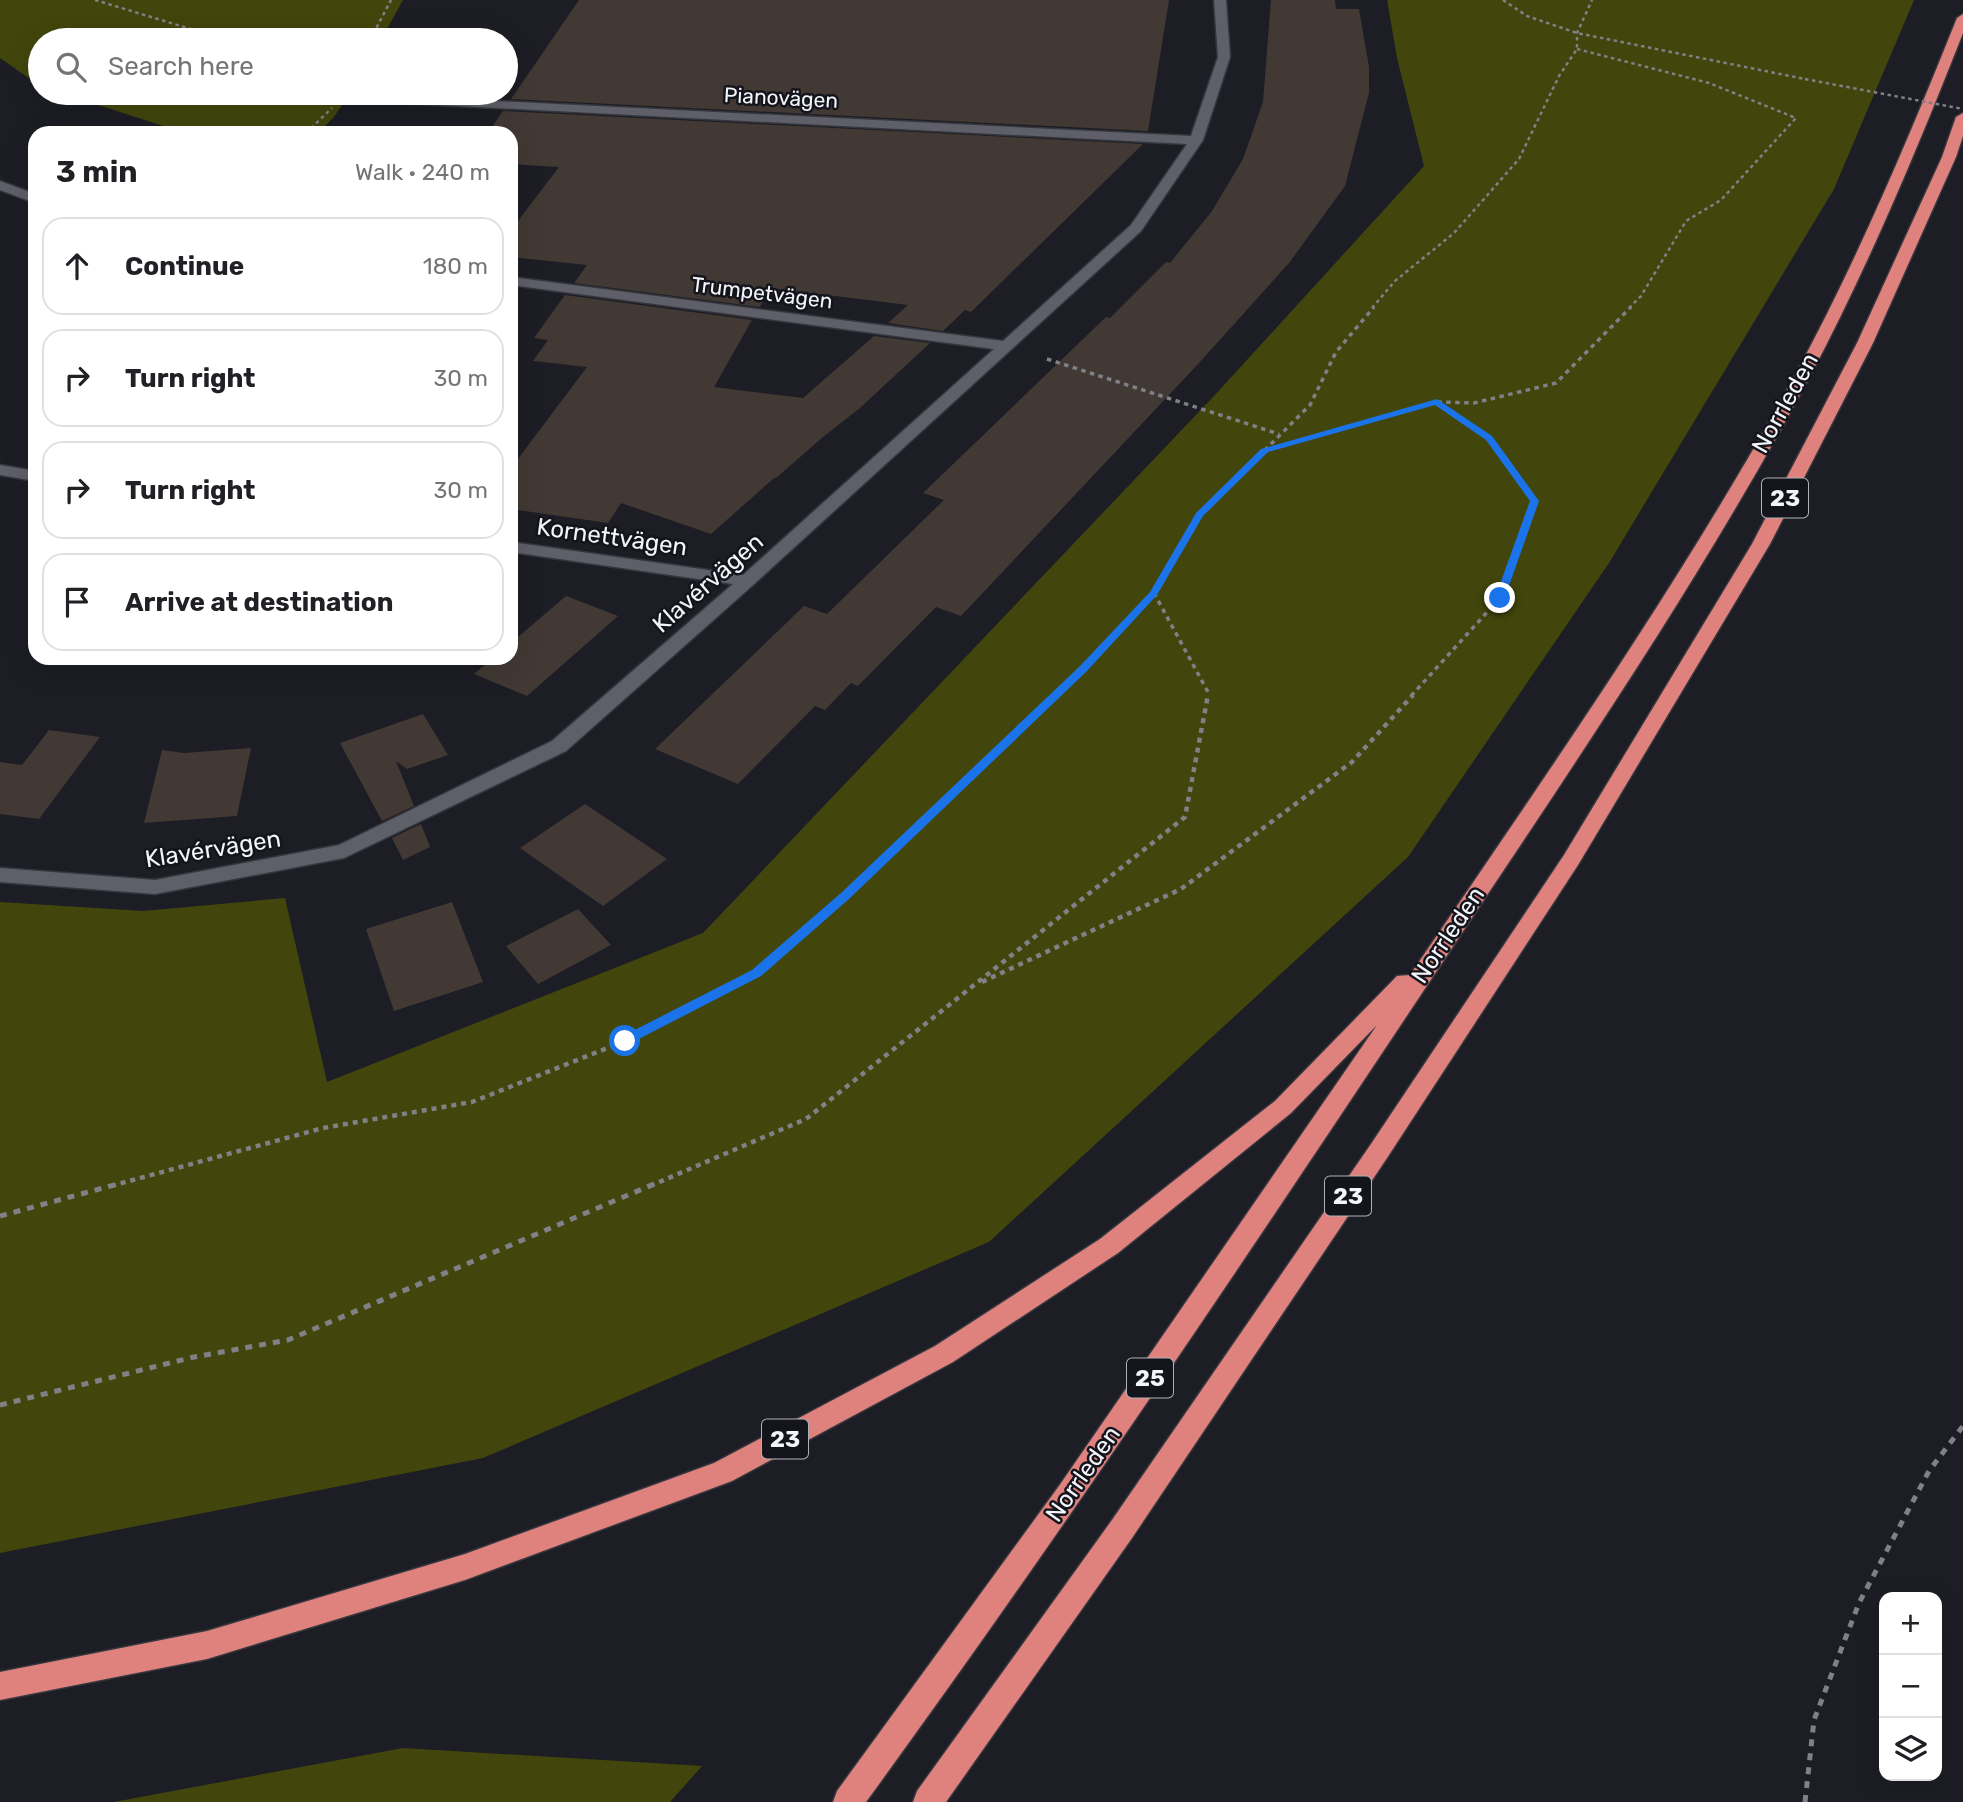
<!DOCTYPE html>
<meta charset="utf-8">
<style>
body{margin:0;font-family:Rubik,sans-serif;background:#f2f2f2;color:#202124}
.controls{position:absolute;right:21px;bottom:21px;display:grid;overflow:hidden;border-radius:14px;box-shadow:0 7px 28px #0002}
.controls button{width:63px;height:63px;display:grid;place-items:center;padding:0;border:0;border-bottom:2px solid #e0e0e0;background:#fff;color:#202124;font:35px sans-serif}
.stop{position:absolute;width:21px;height:21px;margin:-16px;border:5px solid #1a73e8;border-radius:50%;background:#fff}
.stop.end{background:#1a73e8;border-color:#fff;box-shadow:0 2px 7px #0008}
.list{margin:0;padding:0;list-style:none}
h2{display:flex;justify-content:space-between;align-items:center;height:91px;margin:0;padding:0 28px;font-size:30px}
h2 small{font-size:23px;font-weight:400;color:#757577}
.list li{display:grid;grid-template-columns:46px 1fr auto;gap:21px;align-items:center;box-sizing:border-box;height:98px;margin:0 14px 14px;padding:0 14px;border:2px solid #e0e0e0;border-radius:21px}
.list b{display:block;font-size:26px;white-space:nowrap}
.list em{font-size:23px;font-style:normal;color:#757577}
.icon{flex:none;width:38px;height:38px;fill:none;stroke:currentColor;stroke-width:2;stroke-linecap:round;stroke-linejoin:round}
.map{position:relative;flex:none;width:1963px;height:1802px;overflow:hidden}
.search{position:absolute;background:#fff;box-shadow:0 7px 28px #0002;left:28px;top:28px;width:490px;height:77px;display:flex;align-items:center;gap:18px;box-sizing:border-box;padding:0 24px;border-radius:38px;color:#757577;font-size:26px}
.panel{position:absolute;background:#fff;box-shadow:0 7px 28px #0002;left:28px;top:126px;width:490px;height:539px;border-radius:21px}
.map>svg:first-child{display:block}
.green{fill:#42460c}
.building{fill:#423934}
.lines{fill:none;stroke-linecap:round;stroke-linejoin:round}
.minor-casing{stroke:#36373d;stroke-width:3}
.trunk-casing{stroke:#36373d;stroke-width:3}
.path-far3{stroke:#808087;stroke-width:2.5;stroke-dasharray:3.5 3.5;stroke-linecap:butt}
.path-far2{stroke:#808087;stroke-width:3.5;stroke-dasharray:4.5 4.5;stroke-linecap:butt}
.path-far1{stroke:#808087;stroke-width:4.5;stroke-dasharray:5 5;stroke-linecap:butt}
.path{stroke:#808087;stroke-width:5;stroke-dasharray:7 7;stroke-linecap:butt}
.minor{fill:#5e5f68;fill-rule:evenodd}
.trunk{fill:#df827e;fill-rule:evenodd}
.path-bridge{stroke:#808087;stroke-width:2.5;stroke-dasharray:3.5 3.5;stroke-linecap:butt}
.route{fill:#1a73e8}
.labels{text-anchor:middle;stroke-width:5;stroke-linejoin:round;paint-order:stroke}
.far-street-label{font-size:21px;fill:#f4f5fa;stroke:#14141c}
.shield{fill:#14141c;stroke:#b1b2b7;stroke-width:2}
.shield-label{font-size:23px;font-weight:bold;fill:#f4f5fa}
.street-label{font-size:24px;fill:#f4f5fa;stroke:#14141c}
</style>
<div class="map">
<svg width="1963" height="1802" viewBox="0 0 1963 1802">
<rect width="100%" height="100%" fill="#1d1d25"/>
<!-- green -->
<path class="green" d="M0 0H403L381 40H40V86L0 58Z
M1387 0H1914L1834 189 1609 563 1408 857 989 1242 483 1458 0 1553V902L143 911 285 898 327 1082 703 933 1214 396 1424 166 1397 58Z
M61 93H350L334 117 318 133H185Z
M403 1748 702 1766 670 1802H114Z"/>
<!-- building -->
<path class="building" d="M579 0H1169L1148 131 511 99Z
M1271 0H1335L1336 9H1359L1369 67V93L1345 186 1289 263 1199 363 961 616 936 607 858 686 851 683 825 710 815 706 738 784 655 749 804 606 827 614 944 500 923 493 1106 317 1110 318 1166 262 1170 263 1212 211 1243 159 1263 102Z
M503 111 1143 144 971 312 965 310 943 331 888 323 908 305 770 288 760 307 574 283 587 265 511 257V230L559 167 511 164V133H488Z
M565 295 752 320 714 387 803 398 874 336 930 343 860 408 823 437 776 478H774L711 534 621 503 608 523 511 509V468L587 367 533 361 548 340 534 338Z
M566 596 618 616 527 696 474 674 493 658H511V643Z
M423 714 448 755 407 769 396 761 414 806 382 821 340 743Z
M49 730 100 737 39 819 0 814V762L22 765Z
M251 748 237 816 144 823 162 750 184 753Z
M585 804 667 859 603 906 520 848Z
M421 824 430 847 403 860 392 838Z
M452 902 483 982 394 1011 366 929Z
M578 909 611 945 538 984 506 946Z"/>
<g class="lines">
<!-- minor casing -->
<g class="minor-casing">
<path id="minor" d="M1214 0H1226L1230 57 1203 140 1141 231 753 585 566 751 344 858 155 894 0 882V868L155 880 339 845 552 741 733 584 511 552V542L743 575 994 349 511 285V277L1003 341 1131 225 1187 144 363 101 358 100V94L1191 136 1218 57Z
M0 181 35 194V203L0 190Z
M0 465 35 471V481L0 475Z"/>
</g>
<!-- trunk casing -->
<g class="trunk-casing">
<path id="trunk" d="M1963 14V33C1917 150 1868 267 1809 378 1697 587 1561 783 1430 981 1246 1258 1062 1533 866 1802H833L837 1791 1059 1486 1377 1025 1291 1113 1118 1253 953 1362 732 1481 465 1580 207 1659 0 1700V1672L207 1631 465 1554 714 1463 935 1346 1100 1239 1275 1101 1397 976 1410 975C1543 779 1680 585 1794 377 1857 261 1908 140 1957 18Z
M1963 113V136L1956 157 1873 343 1770 544 1578 865 1387 1158 1132 1538 946 1802H913L917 1791 1112 1520 1371 1144 1564 855 1752 544 1857 343 1942 157 1956 117Z"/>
</g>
<!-- path-far3 -->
<path class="path-far3" d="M95 0 227 40
M1503 0 1527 16 1577 33 1805 79
M370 40 391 0
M1577 49 1709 83 1796 118 1721 200 1686 221 1641 296 1629 308
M306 133 332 108
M1372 308 1395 281 1454 233 1519 159 1559 76 1577 49V33L1592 0"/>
<!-- path-far2 -->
<path class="path-far2" d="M1047 359 1279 434
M1264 451 1437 402 1474 403 1556 383 1631 307
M1154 593 1208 692 1207 696
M1056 696 1154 593 1200 515 1310 405 1336 352 1374 307
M1411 696 1500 598 1535 501 1489 438 1437 402"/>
<!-- path-far1 -->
<path class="path-far1" d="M982 982 1181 889 1352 762 1413 695
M111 1186 323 1128 472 1102 625 1041 756 973 845 896 1058 695
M650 1186 806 1119 1185 817 1208 695"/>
<!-- path -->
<path class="path" d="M0 1216 118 1184
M0 1405 194 1357 288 1340 654 1184
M1805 1802 1814 1720 1859 1603 1929 1471 1963 1426"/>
<!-- minor -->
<use href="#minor" class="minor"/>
<!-- trunk -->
<use href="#trunk" class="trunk"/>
<!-- path-bridge -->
<path class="path-bridge" d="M1805 79 1963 109"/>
</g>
<!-- route -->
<path class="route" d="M1437 399 1492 436 1539 501 1504 600 1495 598 1530 501 1486 440 1435 405 1268 452 1203 516 1157 595 1086 672 849 899 761 976 629 1044H621V1037L752 970 841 893 1079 667 1150 592 1196 513 1261 449Z"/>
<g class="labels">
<!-- far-street labels -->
<g class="far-street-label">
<text transform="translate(781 98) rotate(3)" y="7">Pianovägen</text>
<text transform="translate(762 293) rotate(7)" y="7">Trumpetvägen</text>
</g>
<!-- shield labels -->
<g class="shield">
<rect x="1762" y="478.5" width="46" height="39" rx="5"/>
<rect x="1325" y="1176.5" width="46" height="39" rx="5"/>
<rect x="1127" y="1358.5" width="46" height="39" rx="5"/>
<rect x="762" y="1419.5" width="46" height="39" rx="5"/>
</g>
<g class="shield-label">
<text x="1785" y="506">23</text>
<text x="1348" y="1204">23</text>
<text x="1150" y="1386">25</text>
<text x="785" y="1447">23</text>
</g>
<!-- street labels -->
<g class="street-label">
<text transform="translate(1785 403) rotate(-61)" y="8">Norrleden</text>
<text transform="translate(612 537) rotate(8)" y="8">Kornettvägen</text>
<text transform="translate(708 583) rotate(-41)" y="8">Klavérvägen</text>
<text transform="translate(213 849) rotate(-9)" y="8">Klavérvägen</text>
<text transform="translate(1448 935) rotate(-56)" y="8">Norrleden</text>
<text transform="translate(1083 1474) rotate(-55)" y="8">Norrleden</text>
</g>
</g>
</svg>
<div class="controls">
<button>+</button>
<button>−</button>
<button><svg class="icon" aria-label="layers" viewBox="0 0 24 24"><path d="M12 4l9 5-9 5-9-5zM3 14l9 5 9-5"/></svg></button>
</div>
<div class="stop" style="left:625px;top:1041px"></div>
<div class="stop end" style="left:1500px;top:598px"></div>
<div class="search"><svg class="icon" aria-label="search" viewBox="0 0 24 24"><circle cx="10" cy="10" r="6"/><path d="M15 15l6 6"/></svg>Search here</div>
<section class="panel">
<h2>3 min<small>Walk · 240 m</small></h2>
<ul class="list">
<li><svg class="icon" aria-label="ahead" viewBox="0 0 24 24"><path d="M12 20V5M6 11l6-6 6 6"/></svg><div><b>Continue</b></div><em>180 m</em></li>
<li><svg class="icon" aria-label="right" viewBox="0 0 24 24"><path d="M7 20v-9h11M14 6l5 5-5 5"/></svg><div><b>Turn right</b></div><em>30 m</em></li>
<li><svg class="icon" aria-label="right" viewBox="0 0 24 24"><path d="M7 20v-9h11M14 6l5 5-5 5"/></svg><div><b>Turn right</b></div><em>30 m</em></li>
<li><svg class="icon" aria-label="arrive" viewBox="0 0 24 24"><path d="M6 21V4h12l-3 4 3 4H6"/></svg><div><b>Arrive at destination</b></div></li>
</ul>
</section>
</div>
